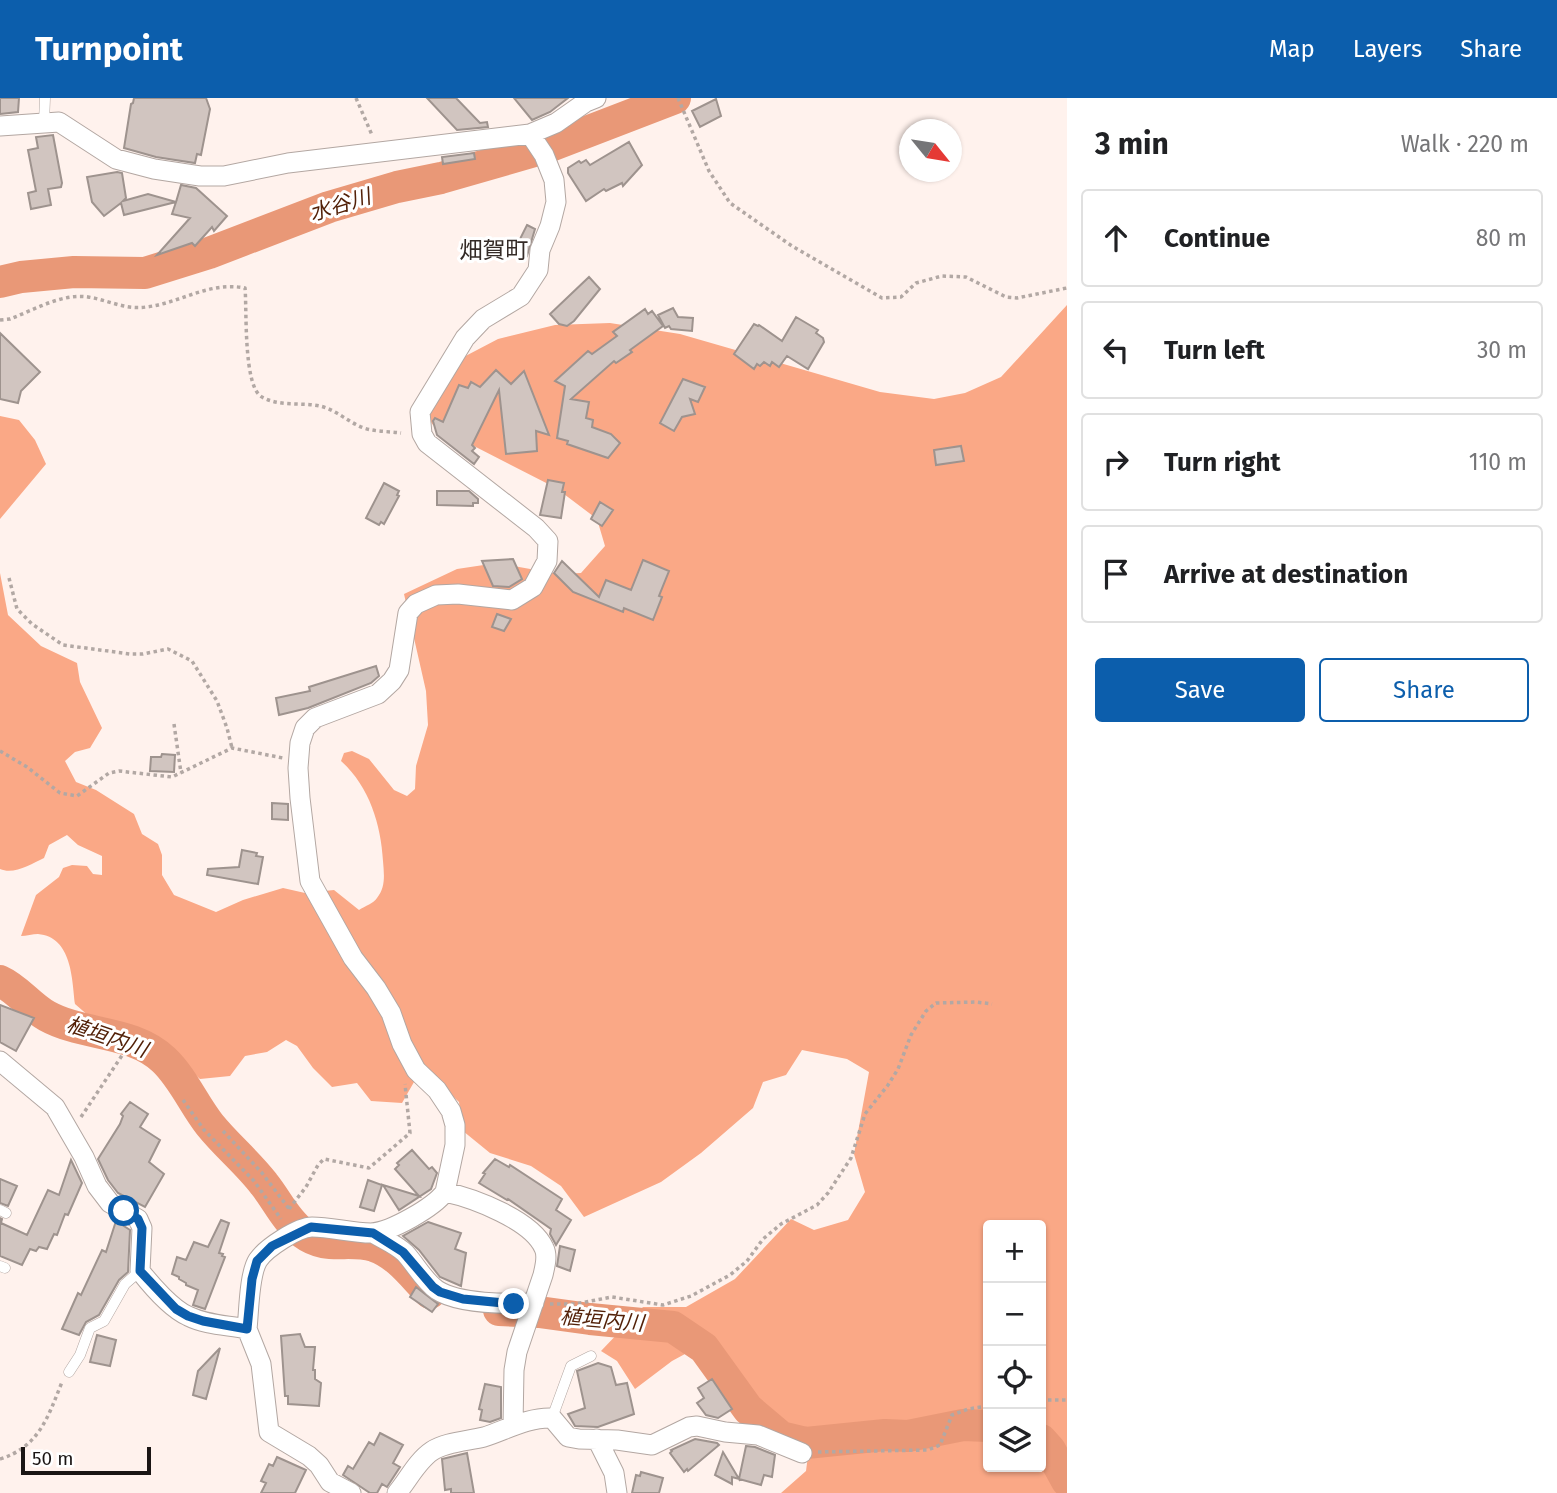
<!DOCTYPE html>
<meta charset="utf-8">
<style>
body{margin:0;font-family:"Fira Sans","Noto Sans JP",sans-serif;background:#f2f2f2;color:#202124}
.controls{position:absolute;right:21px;bottom:21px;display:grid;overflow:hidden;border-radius:7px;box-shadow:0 2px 5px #0004}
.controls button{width:63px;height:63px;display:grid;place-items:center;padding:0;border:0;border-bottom:2px solid #e0e0e0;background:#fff;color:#202124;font:35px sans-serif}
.compass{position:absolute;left:899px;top:21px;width:63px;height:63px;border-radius:50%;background:#fff;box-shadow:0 2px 5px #0004;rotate:120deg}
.scale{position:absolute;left:21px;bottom:18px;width:130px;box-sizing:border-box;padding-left:7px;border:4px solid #1a1514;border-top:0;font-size:19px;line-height:24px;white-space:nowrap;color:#1a1514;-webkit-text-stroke:5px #fff;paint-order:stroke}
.stop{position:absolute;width:21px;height:21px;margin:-16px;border:5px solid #0c5eac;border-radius:50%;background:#fff}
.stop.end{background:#0c5eac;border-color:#fff;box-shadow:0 2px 7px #0008}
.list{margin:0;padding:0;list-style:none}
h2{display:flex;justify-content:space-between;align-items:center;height:91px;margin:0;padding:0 28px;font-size:30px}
h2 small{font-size:23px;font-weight:400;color:#757577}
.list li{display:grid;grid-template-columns:46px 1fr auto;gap:21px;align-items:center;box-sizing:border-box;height:98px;margin:0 14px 14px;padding:0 14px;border:2px solid #e0e0e0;border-radius:7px}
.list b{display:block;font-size:26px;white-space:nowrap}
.list em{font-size:23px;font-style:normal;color:#757577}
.actions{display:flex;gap:14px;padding:21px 28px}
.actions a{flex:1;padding:16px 0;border:2px solid #0c5eac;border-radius:7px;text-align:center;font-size:24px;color:#0c5eac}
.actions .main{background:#0c5eac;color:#fff}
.icon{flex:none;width:38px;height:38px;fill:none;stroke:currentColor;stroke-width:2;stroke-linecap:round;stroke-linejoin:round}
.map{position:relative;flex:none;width:1067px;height:1395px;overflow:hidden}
header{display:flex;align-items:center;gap:42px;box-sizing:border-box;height:98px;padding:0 35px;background:#0c5eac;color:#fff}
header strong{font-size:33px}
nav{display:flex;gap:38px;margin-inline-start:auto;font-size:24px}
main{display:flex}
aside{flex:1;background:#fff}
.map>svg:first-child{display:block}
.forest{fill:#faa886;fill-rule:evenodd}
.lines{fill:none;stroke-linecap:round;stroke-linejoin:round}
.river{stroke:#e99877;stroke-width:32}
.building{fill:#d1c5c0;stroke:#9e938e;stroke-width:2}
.service-casing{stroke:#b3a7a2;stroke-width:11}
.minor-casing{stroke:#b3a7a2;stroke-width:21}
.path{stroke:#b2a8a4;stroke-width:3.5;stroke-dasharray:3.5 3.5;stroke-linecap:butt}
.service{stroke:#fff;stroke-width:10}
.minor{stroke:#fff;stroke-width:19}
.route{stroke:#0c5eac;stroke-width:9}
.labels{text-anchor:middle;stroke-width:6;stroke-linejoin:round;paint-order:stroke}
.water-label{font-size:21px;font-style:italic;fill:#532108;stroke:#fff}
.quarter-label{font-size:23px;fill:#342b27;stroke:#fff}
</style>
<header>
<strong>Turnpoint</strong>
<nav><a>Map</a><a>Layers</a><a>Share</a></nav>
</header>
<main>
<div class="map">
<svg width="1067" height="1395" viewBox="0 0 1067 1395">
<rect width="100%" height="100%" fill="#fff2ed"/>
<!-- forest -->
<path class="forest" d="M1067 207V1395H781L806 1373 810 1342C767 1333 759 1311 736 1278 728 1266 718 1255 709 1243L672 1263 635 1291 617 1263 601 1253 643 1209H686L735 1181 791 1121 814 1132 848 1122 865 1094 854 1056 869 974 847 961 802 952 786 977 763 984 753 1010 701 1055 661 1084 584 1119 561 1088 531 1068 490 1055 463 1033 459 1004 422 970 402 1005 371 1003 357 985 332 989 313 970 297 948 286 942 267 954 245 958 230 978 200 981 175 959 163 943 147 934 90 919 75 906C72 881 72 839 38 836 33 836 26 838 21 838L36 797 59 779 63 770 72 767 87 768 93 776 102 777V758L78 747 67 737 49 747 44 760C31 766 14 777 0 771V475L8 517 41 548 77 565 80 584 102 630 90 650 75 654 65 663 76 684 96 692 134 716 142 736 158 746 162 757V777L174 797 216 814 243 802 283 790 305 795 334 792 359 812C365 808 374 805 377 800 386 789 384 776 383 763 381 726 369 688 341 663L344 655 352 653 369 661 394 692 407 698 415 691 416 668 428 627 426 593 404 496 457 471 497 465 558 476 581 475 605 448 597 421 556 390 433 327 423 312 435 274 498 241 555 227 610 225 680 236 880 294 934 301 965 295 1001 279ZM988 1127H1041V1369H988Z
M0 318 19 322 35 342 46 366 0 421Z"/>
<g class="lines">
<!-- river -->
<path class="river" d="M0 184 21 179 74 174 145 175 209 155 329 109 397 89 441 80 545 50 675 0
M0 883C18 891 29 908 47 918 83 938 133 932 164 962 183 980 194 1007 210 1027 227 1048 248 1065 264 1086 277 1102 286 1123 303 1135 327 1153 347 1140 374 1148 398 1156 413 1178 430 1195
M499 1212 539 1214 590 1221 673 1229 704 1250 748 1311 781 1339 806 1345 885 1337 908 1338 963 1327 988 1328
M1041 1342 1050 1352 1067 1383"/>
</g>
<!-- building -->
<path class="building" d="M0 0H19L18 14 0 16Z
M134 0H206L210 11 201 57 197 56 195 65 156 59 124 50 131 6 133 5Z
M427 0H456L480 25 487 24 488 29 457 32Z
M514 0H568L550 14 532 22Z
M716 1 721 18 700 29 692 13Z
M53 37 62 85 61 89 48 91 51 107 31 111 28 95 36 93 28 52 38 50 36 39Z
M629 44 642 67 623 88 622 85 606 93 604 91 586 103 568 75V70L579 63 581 65 586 62 590 67Z
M474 55 475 61 443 66 442 59Z
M117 74 122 75 126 100 123 103 148 96 176 104 181 87 196 90 227 118 214 133 212 129 195 148 192 145 157 157 190 120 172 116 176 104 124 117 121 105 104 118 92 104 87 79Z
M527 127 535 131 527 158 515 151Z
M589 179 600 191 574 223 567 228 559 226 550 216Z
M673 210 678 219 693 220 692 233 671 231 669 228 665 230 658 217Z
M645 211 648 216 652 213 663 228 630 252 632 254 616 265 614 263 571 301 589 304 586 320 593 322 592 329 611 336 620 345 608 360 567 346 568 343 557 340 565 288 555 283 588 253 592 256 617 238 613 234Z
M796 219 818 232 816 235 823 240 824 244 808 271 787 258 779 269 772 264 770 268 764 264 760 268 757 266 754 271 734 256 754 226 758 228 759 227 782 243Z
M0 235 40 274 21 293 18 305 0 301Z
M496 272 511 286 524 273 549 337 536 333 537 353 506 356 499 292 472 347 475 350 472 353 479 359 474 366 437 337 433 323 435 320 443 324 459 287 468 290 471 284 480 289Z
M683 281 705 289 698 304 690 301 695 316 682 319 674 333 660 325Z
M961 348 964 363 936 367 934 352Z
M548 382 564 385 562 394H565L561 420 540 417Z
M384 385 399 393 397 397 399 398 384 426 381 424 379 427 366 420Z
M437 393H469L478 401V405H473V408L437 407Z
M600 404 613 412 602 428 591 421Z
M513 461 522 481 509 489 493 488 482 463Z
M643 462 669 473 659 498 662 499 653 522 624 510 623 514 573 494 554 475 562 463 599 499 606 482 631 492Z
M497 516 511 521 504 533 492 529Z
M376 568 379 578 371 585 308 610 279 617 276 600 310 593 309 589Z
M162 656 175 657 174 674 150 673 151 659H161Z
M272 705 288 706V722L272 721Z
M242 752 257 755 256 758 263 759 258 786 207 777 208 771 239 769Z
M0 907 34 920 16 953 0 944Z
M130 1004 148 1016 140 1029 160 1042 149 1064 164 1076 145 1109 118 1095 108 1082 98 1061 120 1026 123 1018 121 1016Z
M412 1052 429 1071 432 1069 437 1075 431 1091 399 1112 383 1087 419 1098 395 1071 399 1067 397 1065Z
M495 1061 509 1069 510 1067 562 1101 556 1112 571 1122 556 1147 550 1136 551 1131 508 1101 507 1102 479 1085 485 1076 483 1075Z
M71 1062 82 1085 68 1117 65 1116 57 1137 54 1136 47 1151 39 1149 36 1153 30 1151 22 1167 0 1158V1120L2 1121 1 1125 27 1137 48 1092 59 1097Z
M0 1081 17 1088 8 1108 0 1105Z
M368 1082 382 1087 374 1113 360 1109Z
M221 1122 229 1125 219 1155 223 1156 222 1158 225 1159 205 1211 193 1207 198 1192 186 1187V1185L179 1181V1179L172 1176 177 1159 186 1162 194 1144 208 1149Z
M116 1123 130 1132 128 1174 119 1182 99 1217 86 1224 79 1237 62 1231 78 1195 81 1197 102 1152 106 1154Z
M428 1124 461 1135 455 1151 466 1155 461 1188 440 1179 419 1152 403 1138Z
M560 1148 575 1152 570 1173 557 1168Z
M416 1189 438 1206 432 1214 410 1199Z
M300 1236 305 1249H315L313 1272H315V1281L321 1285 319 1308 288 1306V1298H285L281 1238Z
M97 1237 116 1242 110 1268 90 1264Z
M220 1250 206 1301 193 1297 198 1273Z
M598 1265 611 1269 616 1287 627 1285 634 1316 598 1329 575 1328 568 1316 585 1310 577 1273Z
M712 1281 732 1311 718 1320 706 1317 697 1305 704 1300 698 1290Z
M485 1286 501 1289V1320L490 1324 480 1322 482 1312 479 1311Z
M380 1335 403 1347 393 1365 400 1369 387 1389 382 1386 377 1395H370L343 1377 348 1368 353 1371 369 1344 374 1347Z
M695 1341 717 1345 719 1347 688 1373 687 1371 684 1374 670 1355 672 1353 671 1352Z
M746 1348 755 1349 775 1357 772 1379 764 1377 761 1387 732 1379V1386L715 1377 723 1354 739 1381Z
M467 1355 474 1395H451V1391L445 1392 442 1361Z
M277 1359 306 1372 295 1395H261L266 1385 261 1383 269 1366 273 1368Z
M641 1374 663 1380 659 1395H632L636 1377 640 1378Z"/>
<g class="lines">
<!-- service casing -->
<g class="service-casing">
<path id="service" d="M44 25 45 0
M0 1112 6 1115
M0 1168 5 1170
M69 1274 80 1257 90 1230 104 1223 125 1186 140 1173
M552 1320 571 1268 591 1258"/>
</g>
<!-- minor casing -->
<g class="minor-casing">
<path id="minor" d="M0 28 59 24 116 61 154 71 200 78H224L288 65 530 36 556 25 586 4 596 0
M0 963 55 1009 84 1059 97 1088 110 1105 138 1121 142 1130 140 1173C151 1187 172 1211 188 1218 206 1227 227 1227 247 1231L261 1266 269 1334 309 1358 319 1367 330 1384 351 1395
M373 1135C383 1141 397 1147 405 1155 416 1167 424 1183 437 1192 458 1206 509 1206 534 1205
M247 1231C249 1213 249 1176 258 1162 266 1150 298 1129 312 1129 331 1129 352 1135 371 1135 391 1134 434 1109 445 1094
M513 1327 514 1272 517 1254 543 1177C545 1168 548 1158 544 1150 532 1122 473 1100 445 1094L455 1047V1027L451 1013 437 992 416 972 402 946 391 915 376 890 353 860 310 783 300 700 298 670 300 645 305 630 315 620 378 596 392 583 399 572 408 515 416 506 436 497 458 496 512 502 533 489 547 463 548 443 536 430 427 345 422 336 420 314 465 240 483 221 521 198 538 172 540 152 550 128 556 104 554 82 544 57 530 36
M597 1341 614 1375 617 1395
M397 1395C408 1382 417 1363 432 1353 445 1344 468 1343 484 1339 506 1332 528 1319 552 1320L568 1339 579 1341 617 1342 652 1347 689 1329 697 1328 725 1334 758 1337 802 1355"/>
</g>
<!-- path -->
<path class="path" d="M356 0 372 37
M678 0 709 73 730 105 792 148 882 200 901 199 916 185 942 178 966 179 1006 199 1017 200 1067 190
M0 222 10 221C34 212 62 195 88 199 108 202 125 212 146 209 181 205 209 183 245 190 247 211 243 289 262 299 280 309 301 304 320 308 334 311 346 322 359 328 371 334 387 333 401 335
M9 480 17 511 32 526 63 547 130 556H143L168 551 192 563 217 603 227 630 232 650
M174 626 181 675
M0 653 27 669 60 695 77 698 109 675 119 673 172 679 232 650 283 660
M183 1002 204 1032 254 1083 281 1121
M81 1019 127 950
M223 1033 262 1075 290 1112
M289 1111 306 1089 318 1067 324 1061 369 1070 410 1035 405 986
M550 1206H575L612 1199 663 1207 691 1198 730 1177 747 1163 763 1141 781 1126 817 1107 828 1095 851 1060 865 1016 888 987 898 971 911 937 926 913 936 905 976 904 992 906
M1041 1302H1067
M818 1354 928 1352 940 1347 952 1317 968 1311 988 1308
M0 1361C39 1349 48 1319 62 1284"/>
<!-- service -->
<use href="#service" class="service"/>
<!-- minor -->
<use href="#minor" class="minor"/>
</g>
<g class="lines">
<!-- route -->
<path class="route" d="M124 1113 138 1121 142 1130 140 1173 176 1211 188 1218 203 1223 247 1231 252 1181 257 1163 272 1148 311 1129 373 1135 403 1154 433 1189 440 1194 463 1201 514 1206"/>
</g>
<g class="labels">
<!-- water labels -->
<g class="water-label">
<text transform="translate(340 107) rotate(-17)" y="7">水谷川</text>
<text transform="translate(107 939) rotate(19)" y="7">植垣内川</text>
<text transform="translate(602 1222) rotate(5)" y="7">植垣内川</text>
</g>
<!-- quarter labels -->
<g class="quarter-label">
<text x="494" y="160">畑賀町</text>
</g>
</g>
</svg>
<div class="controls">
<button>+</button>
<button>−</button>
<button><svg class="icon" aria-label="locate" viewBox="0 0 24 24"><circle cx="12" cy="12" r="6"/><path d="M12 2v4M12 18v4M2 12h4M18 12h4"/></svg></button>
<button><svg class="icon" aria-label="layers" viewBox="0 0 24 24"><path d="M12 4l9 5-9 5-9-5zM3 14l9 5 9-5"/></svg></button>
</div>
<svg class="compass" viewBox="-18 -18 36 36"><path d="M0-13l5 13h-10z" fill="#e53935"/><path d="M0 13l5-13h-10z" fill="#757577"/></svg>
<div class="scale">50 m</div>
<div class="stop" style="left:124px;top:1113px"></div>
<div class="stop end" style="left:514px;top:1206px"></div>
</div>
<aside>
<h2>3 min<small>Walk · 220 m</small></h2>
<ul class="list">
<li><svg class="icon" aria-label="ahead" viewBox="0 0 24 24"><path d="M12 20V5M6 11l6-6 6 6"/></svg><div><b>Continue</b></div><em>80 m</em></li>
<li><svg class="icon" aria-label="left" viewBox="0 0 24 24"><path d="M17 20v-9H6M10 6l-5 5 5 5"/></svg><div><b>Turn left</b></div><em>30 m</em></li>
<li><svg class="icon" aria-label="right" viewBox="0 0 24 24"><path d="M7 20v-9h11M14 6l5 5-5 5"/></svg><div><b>Turn right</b></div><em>110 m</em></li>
<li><svg class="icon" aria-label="arrive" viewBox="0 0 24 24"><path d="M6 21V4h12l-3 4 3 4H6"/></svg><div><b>Arrive at destination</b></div></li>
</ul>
<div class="actions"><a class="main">Save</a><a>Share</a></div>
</aside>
</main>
